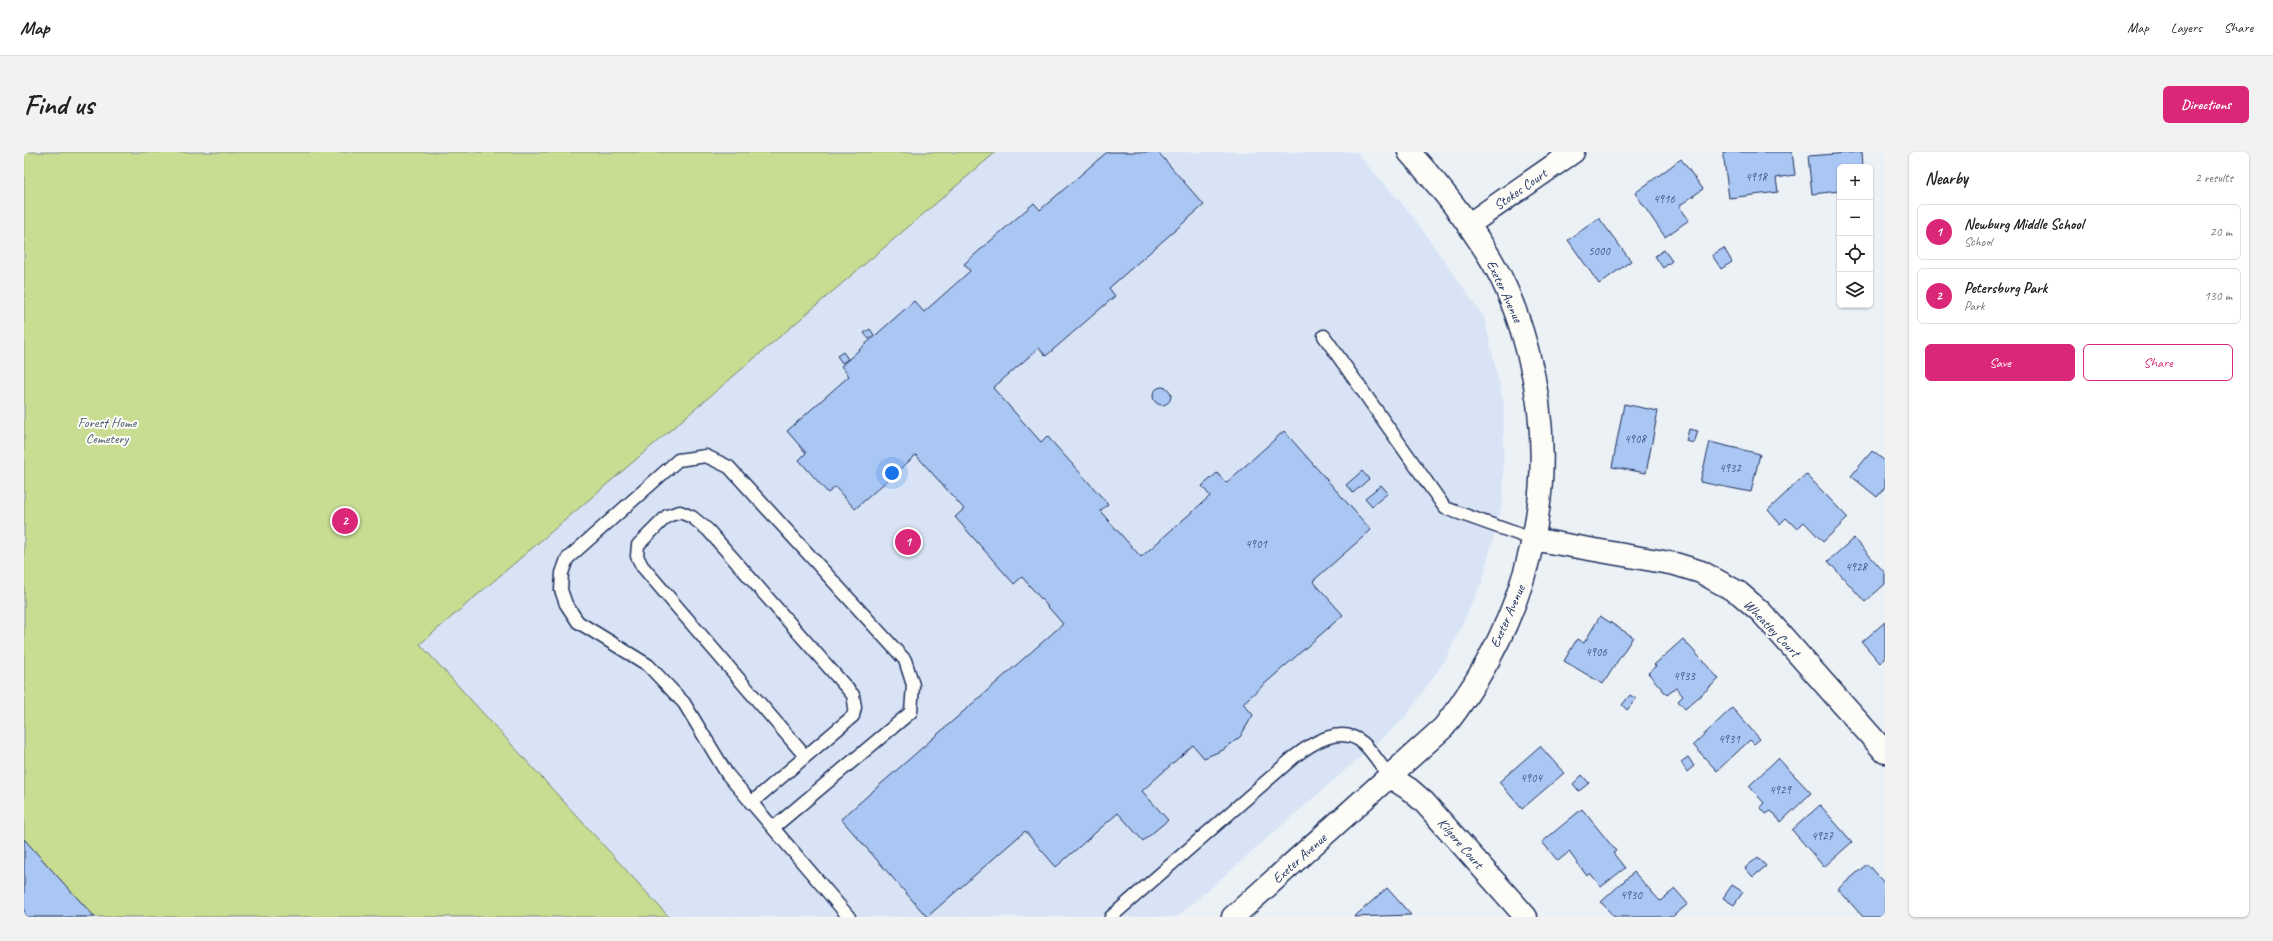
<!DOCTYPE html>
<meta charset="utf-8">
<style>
body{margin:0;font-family:Caveat,sans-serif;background:#f2f2f2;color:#222}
.controls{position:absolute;right:12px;top:12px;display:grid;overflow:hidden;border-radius:6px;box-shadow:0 1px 3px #0004}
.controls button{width:36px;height:36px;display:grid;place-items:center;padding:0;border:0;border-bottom:1px solid #e0e0e0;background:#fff;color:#222;font:20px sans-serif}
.you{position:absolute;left:868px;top:321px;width:14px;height:14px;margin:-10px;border:3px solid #fff;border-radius:50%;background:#1a73e8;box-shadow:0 0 0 6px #1a73e833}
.badge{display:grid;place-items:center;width:26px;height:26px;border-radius:50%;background:#db2777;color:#fff;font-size:13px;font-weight:700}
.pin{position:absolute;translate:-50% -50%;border:2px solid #fff;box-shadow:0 1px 4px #0006}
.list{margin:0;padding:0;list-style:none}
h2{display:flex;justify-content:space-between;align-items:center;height:52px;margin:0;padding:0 16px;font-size:17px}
h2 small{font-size:13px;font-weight:400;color:#767676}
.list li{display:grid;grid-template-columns:26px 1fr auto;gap:12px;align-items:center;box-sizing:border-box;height:56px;margin:0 8px 8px;padding:0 8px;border:1px solid #e0e0e0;border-radius:6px}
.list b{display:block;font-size:15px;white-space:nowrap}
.list p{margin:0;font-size:13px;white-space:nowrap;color:#767676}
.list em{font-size:13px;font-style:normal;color:#767676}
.actions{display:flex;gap:8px;padding:12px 16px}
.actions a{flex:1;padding:9px 0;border:1px solid #db2777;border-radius:6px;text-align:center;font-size:14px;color:#db2777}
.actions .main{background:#db2777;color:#fff}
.icon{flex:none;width:22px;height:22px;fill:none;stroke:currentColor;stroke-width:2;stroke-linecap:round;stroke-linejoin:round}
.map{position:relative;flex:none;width:1861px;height:765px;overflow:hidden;border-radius:6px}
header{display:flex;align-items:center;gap:24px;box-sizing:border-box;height:56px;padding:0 20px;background:#fff;border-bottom:1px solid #e0e0e0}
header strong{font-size:19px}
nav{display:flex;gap:22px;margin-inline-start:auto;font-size:14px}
.intro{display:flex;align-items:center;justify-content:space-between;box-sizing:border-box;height:96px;padding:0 24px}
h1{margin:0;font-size:28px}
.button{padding:10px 18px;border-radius:6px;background:#db2777;color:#fff;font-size:14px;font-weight:700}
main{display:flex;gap:24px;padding:0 24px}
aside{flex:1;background:#fff;border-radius:6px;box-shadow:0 1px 3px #0004}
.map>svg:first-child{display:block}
.built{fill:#d8e4f5}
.green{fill:#c8dc92;stroke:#728678}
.building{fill:#aac6f2;stroke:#1b2f5e}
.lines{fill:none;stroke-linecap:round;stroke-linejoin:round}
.service-casing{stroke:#1b2f5e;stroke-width:15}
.minor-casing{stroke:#1b2f5e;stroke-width:25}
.service{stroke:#fdfcf7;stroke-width:12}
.minor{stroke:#fdfcf7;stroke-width:22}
.labels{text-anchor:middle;stroke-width:4;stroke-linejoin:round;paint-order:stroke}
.number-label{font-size:12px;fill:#3f5583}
.street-label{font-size:14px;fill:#1b2f5e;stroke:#fdfcf7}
.park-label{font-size:14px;fill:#465a6b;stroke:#fdfcf7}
</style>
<header>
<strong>Map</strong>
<nav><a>Map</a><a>Layers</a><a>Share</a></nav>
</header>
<div class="intro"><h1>Find us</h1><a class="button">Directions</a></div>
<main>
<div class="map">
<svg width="1861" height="765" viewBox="0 0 1861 765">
<rect width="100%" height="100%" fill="#ecf1f6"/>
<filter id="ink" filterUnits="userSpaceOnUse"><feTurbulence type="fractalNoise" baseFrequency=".025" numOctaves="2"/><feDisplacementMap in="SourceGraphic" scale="8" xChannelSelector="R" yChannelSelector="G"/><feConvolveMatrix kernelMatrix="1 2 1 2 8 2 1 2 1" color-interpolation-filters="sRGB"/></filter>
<g filter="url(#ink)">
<!-- built -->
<path class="built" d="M0 0H1332L1387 62 1460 165 1480 252 1479 349 1458 430 1422 507 1380 567 1153 765H645L396 492Z"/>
<!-- green -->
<path class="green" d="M0 0H972L396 492 645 765H0Z"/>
<!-- building -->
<path class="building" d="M1083 0H1134L1180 53 1085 136 1091 144 1022 204 1015 196 969 236 1017 290 1023 284 1084 352 1076 359 1117 405 1186 344 1178 334 1193 321 1202 331 1260 279 1347 378 1289 429 1319 463 1219 551 1229 563 1216 585 1199 598 1180 606 1169 593 1118 639 1144 668 1119 689 1094 661 1032 715 1001 679 903 765 817 667 1039 472 998 425 990 432 931 365 940 357 892 303 831 357 811 335 804 341 775 308 782 301 763 279 825 224 817 214 890 149 900 160 946 119 940 112 1010 51 1016 58Z
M1699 0H1768L1771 23 1752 26 1754 40 1705 46Z
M1838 0 1839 15H1816V39L1788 42 1784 4Z
M1657 7 1679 37 1655 54 1665 68 1641 85 1611 41Z
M1575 66 1607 109 1575 132 1544 88Z
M1700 96 1708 110 1697 117 1688 103Z
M1640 98 1648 109 1639 116 1631 104Z
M846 177 850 183 845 187 840 181Z
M819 200 824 207 818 211 813 204Z
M1129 244a9 9 0 1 1 18 0a9 9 0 1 1-18 0Z
M1600 252 1634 259 1622 321 1588 315Z
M1665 277 1674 279 1670 291 1662 289Z
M1686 290 1736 302 1727 340 1676 330Z
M1848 299 1861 309V335L1853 345 1827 324Z
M1338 319 1345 327 1329 341 1322 333Z
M1782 322 1824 366 1799 390 1780 370 1773 377 1762 366 1756 372 1744 358Z
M1357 333 1364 341 1348 354 1341 346Z
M1830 386 1861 421V432L1841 450 1804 409Z
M1576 464 1609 485 1579 532 1540 509 1553 487 1560 491Z
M1861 470V507L1856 511 1838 490Z
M1659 487 1695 527 1661 557 1654 549 1659 544 1652 536 1643 543 1624 521 1632 514 1630 513Z
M1606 543 1612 547 1603 558 1598 553Z
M1708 556 1736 587 1730 592 1726 588 1693 619 1669 593Z
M1516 594 1540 621 1498 657 1475 630Z
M1664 605 1670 614 1663 620 1657 610Z
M1754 606 1787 641 1757 670 1747 659 1742 662 1736 655 1740 651 1725 634Z
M1558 623 1565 631 1555 639 1549 632Z
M1796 653 1828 690 1800 715 1768 678Z
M1558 657 1592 699 1589 701 1601 716 1577 735 1566 721 1563 724 1545 700 1534 709 1518 690Z
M0 687 43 735 71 765H0Z
M1734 705 1742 714 1729 725 1721 716Z
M1843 712 1861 732V765H1839L1814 737Z
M1610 720 1636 749 1651 737 1664 752 1648 765H1590L1577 750Z
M1708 733 1719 740 1710 753 1699 746Z
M1363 736 1387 763 1330 765Z"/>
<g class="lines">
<!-- service casing -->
<g class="service-casing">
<path id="service" d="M1300 184 1421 356 1508 387
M727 651 829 564 831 555 829 543 684 378 668 365 656 360 643 364 614 393 613 404 618 414 781 604
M749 676 887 560 889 533 881 508 705 315 682 304 654 308 543 407 538 421 537 438 542 452 554 470 624 513 660 551 703 622 825 765
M1087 765 1270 605C1288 591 1317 572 1339 591 1349 600 1357 614 1366 625"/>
</g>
<!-- minor casing -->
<g class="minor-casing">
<path id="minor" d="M1444 73 1549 0
M1508 387 1651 412 1677 420 1715 441 1737 460 1861 600
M1366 625 1385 637 1400 650 1502 765
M1209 765 1420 575C1505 466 1540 332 1503 197 1495 167 1484 136 1468 109 1445 70 1415 33 1385 0"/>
</g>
<!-- service -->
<use href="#service" class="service"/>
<!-- minor -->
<use href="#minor" class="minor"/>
</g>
</g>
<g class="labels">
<!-- number labels -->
<g class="number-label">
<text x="1732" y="29">4918</text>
<text x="1640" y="51">4916</text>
<text x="1575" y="103">5000</text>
<text x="1611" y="291">4908</text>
<text x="1706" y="320">4932</text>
<text x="1232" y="396">4901</text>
<text x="1832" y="419">4928</text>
<text x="1572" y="504">4906</text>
<text x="1660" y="528">4933</text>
<text x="1705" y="591">4931</text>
<text x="1507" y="630">4904</text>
<text x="1756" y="642">4929</text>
<text x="1798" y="688">4927</text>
<text x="1607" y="747">4930</text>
</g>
<!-- street labels -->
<g class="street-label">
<text transform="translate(1496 37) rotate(-35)" y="5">Stokes Court</text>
<text transform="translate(1481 139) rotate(65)" y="5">Exeter Avenue</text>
<text transform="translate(1483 464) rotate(-66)" y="5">Exeter Avenue</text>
<text transform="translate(1748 476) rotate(46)" y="5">Wheatley Court</text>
<text transform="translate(1437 691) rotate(49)" y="5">Kilgore Court</text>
<text transform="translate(1275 706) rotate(-42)" y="5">Exeter Avenue</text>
</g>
<!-- park labels -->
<g class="park-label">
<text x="83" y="275">Forest Home<tspan x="83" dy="16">Cemetery</tspan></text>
</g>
</g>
</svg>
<div class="controls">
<button>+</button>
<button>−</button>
<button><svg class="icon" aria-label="locate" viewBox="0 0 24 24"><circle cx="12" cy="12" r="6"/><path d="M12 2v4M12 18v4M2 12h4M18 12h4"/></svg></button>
<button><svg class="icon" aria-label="layers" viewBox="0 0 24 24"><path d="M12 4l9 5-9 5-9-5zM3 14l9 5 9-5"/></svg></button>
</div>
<div class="you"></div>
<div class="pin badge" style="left:884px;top:390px">1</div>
<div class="pin badge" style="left:321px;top:369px">2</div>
</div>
<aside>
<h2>Nearby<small>2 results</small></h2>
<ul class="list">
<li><span class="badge">1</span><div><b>Newburg Middle School</b><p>School</p></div><em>20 m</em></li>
<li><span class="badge">2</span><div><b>Petersburg Park</b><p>Park</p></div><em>130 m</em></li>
</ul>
<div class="actions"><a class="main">Save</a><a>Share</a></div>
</aside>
</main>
